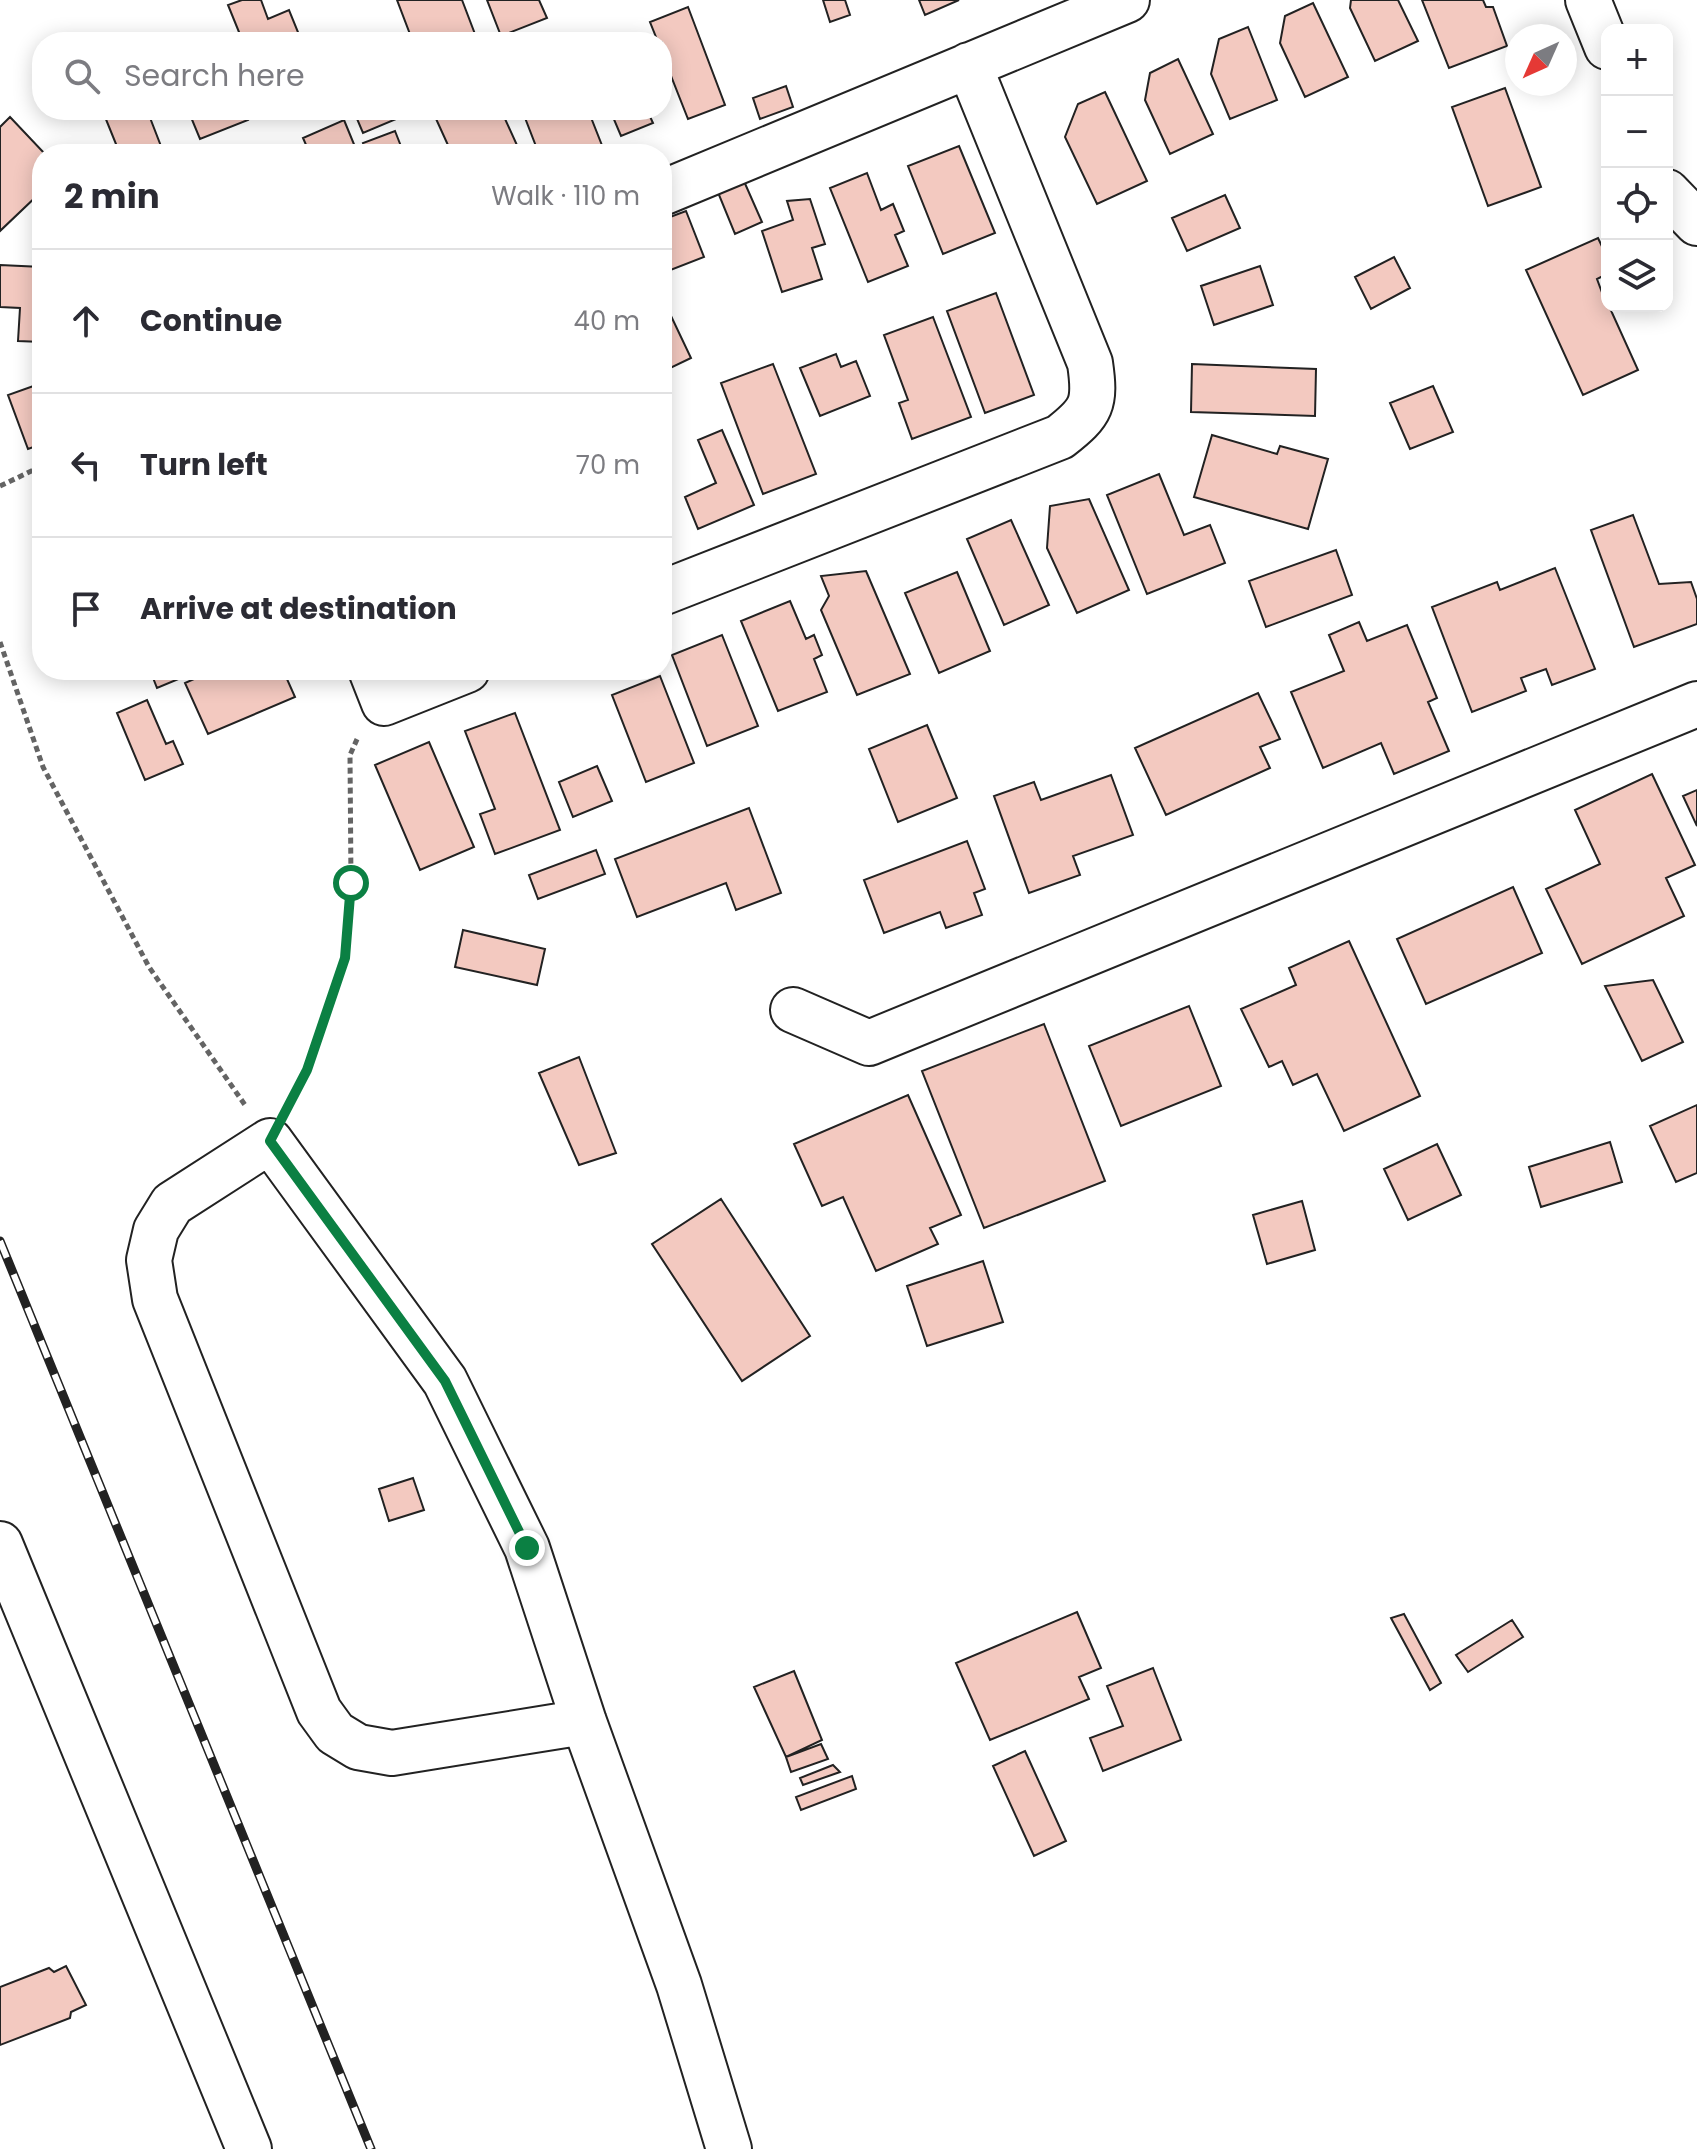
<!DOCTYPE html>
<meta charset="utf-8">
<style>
body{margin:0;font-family:Poppins,sans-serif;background:#f7f7f7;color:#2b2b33}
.controls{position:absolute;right:24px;top:24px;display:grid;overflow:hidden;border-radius:16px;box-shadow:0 4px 20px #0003}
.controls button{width:72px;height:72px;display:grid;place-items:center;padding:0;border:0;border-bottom:2px solid #e1e1e2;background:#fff;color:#2b2b33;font:40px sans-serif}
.compass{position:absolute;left:1505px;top:24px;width:72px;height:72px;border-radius:50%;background:#fff;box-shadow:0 4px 20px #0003;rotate:225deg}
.stop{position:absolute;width:24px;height:24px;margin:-18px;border:6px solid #0b8043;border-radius:50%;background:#fff}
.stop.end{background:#0b8043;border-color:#fff;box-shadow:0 2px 8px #0008}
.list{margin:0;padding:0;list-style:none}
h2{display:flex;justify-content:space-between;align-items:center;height:104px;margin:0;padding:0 32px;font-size:34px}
h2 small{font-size:26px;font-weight:400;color:#7c7c81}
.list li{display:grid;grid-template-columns:52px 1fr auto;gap:24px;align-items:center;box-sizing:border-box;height:144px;padding:0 32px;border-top:2px solid #e1e1e2}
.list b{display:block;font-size:30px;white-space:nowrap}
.list em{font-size:26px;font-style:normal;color:#7c7c81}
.icon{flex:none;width:44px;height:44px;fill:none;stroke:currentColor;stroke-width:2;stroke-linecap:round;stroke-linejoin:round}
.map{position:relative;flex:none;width:1697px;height:2149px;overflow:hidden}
.search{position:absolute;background:#fff;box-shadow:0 4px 20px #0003;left:32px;top:32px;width:640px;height:88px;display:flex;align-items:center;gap:20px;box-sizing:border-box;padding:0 28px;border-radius:32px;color:#7c7c81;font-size:30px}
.panel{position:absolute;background:#fff;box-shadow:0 4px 20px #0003;left:32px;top:144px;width:640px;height:536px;border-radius:32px}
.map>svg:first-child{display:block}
.building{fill:#f3c9c0;stroke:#222;stroke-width:2}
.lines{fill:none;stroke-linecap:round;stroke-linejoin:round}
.minor-casing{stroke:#222;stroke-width:48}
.path{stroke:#646464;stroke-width:5;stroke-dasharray:6 4;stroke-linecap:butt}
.minor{stroke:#fff;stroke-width:44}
.rail-casing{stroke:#222;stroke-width:9}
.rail{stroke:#fff;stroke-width:6;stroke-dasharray:18;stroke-linecap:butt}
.route{stroke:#0b8043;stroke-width:10}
</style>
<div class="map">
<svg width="1697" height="2149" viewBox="0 0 1697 2149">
<rect width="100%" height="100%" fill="#fff"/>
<!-- building -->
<path class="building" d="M242 0H261L268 19 289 10 302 42H243L228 5Z
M397 0H462L478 42H413Z
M487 0H539L547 18 501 36Z
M823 0H845L850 15 830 22Z
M919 0H959L925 15Z
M1351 0H1398L1418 41 1375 61 1350 8Z
M1422 0H1483L1486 7H1493L1507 46 1449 68Z
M1313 3 1348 77 1305 97 1280 43 1285 16Z
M688 7 725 105 688 119 662 53V42H658L650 22Z
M1248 27 1277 100 1230 119 1211 74 1219 39Z
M1178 59 1213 134 1170 154 1145 100 1150 73Z
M786 86 793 107 760 119 753 98Z
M1505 88 1541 187 1488 206 1452 107Z
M1105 92 1147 181 1097 204 1065 137 1078 104Z
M108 110H147L164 154H120L103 112Z
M188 110H244L248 120 200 139Z
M365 110H399L401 117 363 133 355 114Z
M432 110H501L521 154H452Z
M522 110H588L605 153 539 154Z
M610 110H647L653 123 621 136Z
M10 117 45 154H42V191L0 231V127Z
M344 120 358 154H310L303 138Z
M395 131 404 154H367L363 143Z
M959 146 995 233 943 254 908 166Z
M867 173 881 210 893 204 904 231 895 235 908 266 868 282 830 188Z
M743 179 762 222 735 234 717 190Z
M1225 195 1240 228 1187 251 1172 218Z
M810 199 825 244 812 248 822 279 782 292 762 231 793 220 787 201Z
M686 211 704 257 668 271 662 255V220Z
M1598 238 1607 257V274L1597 279 1607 306H1609L1638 370 1583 395 1526 270Z
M1394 257 1410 288 1371 309 1355 277Z
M0 265 42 267V342L18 341 20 308 0 307Z
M1260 266 1273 305 1214 325 1201 286Z
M996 293 1034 395 985 413 947 311Z
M662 297 691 358 662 372Z
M933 317 971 417 912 439 899 403 908 400 884 335Z
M836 354 841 367 856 361 870 396 820 416 800 368Z
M773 364 816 474 763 494 721 383Z
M1192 364 1316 369 1315 416 1191 412Z
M42 383V444L28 449 8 395Z
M1433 386 1453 432 1410 449 1390 403Z
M722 430 754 505 698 529 685 497 716 483 698 440Z
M1212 435 1277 454 1280 446 1328 459 1308 529 1194 497Z
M1159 474 1184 535 1210 525 1225 563 1147 594 1107 495Z
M1089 499 1129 590 1077 613 1047 548 1050 506Z
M1633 515 1659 584 1691 582 1697 599V624L1634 647 1591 530Z
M1011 520 1049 605 1004 625 967 539Z
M1336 550 1352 595 1266 627 1249 581Z
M1555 568 1595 669 1552 685 1546 669 1521 678 1526 691 1472 712 1432 607 1497 582 1500 590Z
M866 571 910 674 857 695 821 610 829 596 821 576Z
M957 572 990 651 939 673 905 593Z
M790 601 806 639 814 635 822 655 814 659 827 692 778 711 741 621Z
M1359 622 1367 641 1407 625 1437 698 1428 702 1449 751 1394 774 1381 743 1323 768 1291 692 1344 671 1329 635Z
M722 635 758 726 707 746 672 655Z
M150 670H200L157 688Z
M214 670H283L295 697 208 734 185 683Z
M660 676 694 763 646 782 612 695Z
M1258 693 1280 739 1260 747 1270 768 1166 815 1135 748Z
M147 700 166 744 173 741 183 764 145 780 117 713Z
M515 713 560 830 495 854 480 814 495 809 465 731Z
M927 725 957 798 898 822 869 749Z
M429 742 474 847 420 870 375 765Z
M597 766 612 801 573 817 559 782Z
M1652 774 1695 865 1666 878 1684 916 1582 964 1546 889 1600 864 1575 810Z
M1111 775 1133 835 1073 856 1080 875 1029 893 994 796 1034 782 1041 800Z
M1697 790V826L1683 796Z
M749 808 781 893 736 910 726 883 637 917 615 859Z
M967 841 985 889 974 893 982 915 946 928 940 912 884 933 864 880Z
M596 850 605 874 538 899 529 875Z
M1513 887 1542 953 1426 1004 1397 939Z
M463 930 545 949 537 985 455 967Z
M1349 941 1420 1096 1344 1131 1317 1074 1293 1085 1282 1061 1269 1067 1241 1009 1296 985 1289 968Z
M1653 980 1683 1042 1642 1061 1605 986Z
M1189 1006 1221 1086 1121 1126 1089 1046Z
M1044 1024 1105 1181 984 1228 922 1071Z
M579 1057 616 1153 579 1165 539 1073Z
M908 1095 961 1215 930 1228 938 1244 876 1271 843 1197 822 1206 794 1144Z
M1697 1105V1173L1676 1182 1650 1126Z
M1610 1142 1622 1182 1541 1207 1529 1167Z
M1437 1144 1461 1195 1408 1220 1384 1169Z
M721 1199 810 1336 742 1381 652 1244Z
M1302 1201 1315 1250 1267 1264 1253 1215Z
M983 1261 1003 1322 927 1346 907 1286Z
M413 1478 424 1510 389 1521 379 1489Z
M1077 1612 1101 1668 1079 1677 1089 1699 990 1740 956 1663Z
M1404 1614 1441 1683 1430 1690 1391 1618Z
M1512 1620 1523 1637 1468 1672 1456 1655Z
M1153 1668 1181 1740 1103 1771 1090 1738 1123 1726 1107 1686Z
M794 1671 822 1740 786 1757 754 1687Z
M821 1744 828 1759 791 1772 786 1757Z
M1025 1751 1066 1841 1034 1856 993 1766Z
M833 1765 840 1772 803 1785 800 1778Z
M852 1776 856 1789 801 1810 796 1797Z
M66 1966 86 2005 71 2012 70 2018 0 2045V1987L49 1968 54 1972Z"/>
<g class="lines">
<!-- minor casing -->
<g class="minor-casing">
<path id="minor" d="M1588 0 1607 47
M1667 192 1697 223
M662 193 1127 0
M662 593 1060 437C1092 412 1096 404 1090 363L969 65
M371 670 384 703 467 670
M793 1010 869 1043 1697 704
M0 1544 249 2149
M584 1722 392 1753 358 1747 335 1733 319 1711 155 1299 149 1260 156 1230 172 1204 270 1141 445 1381 527 1548 584 1722 679 1985 729 2149"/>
</g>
<!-- path -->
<path class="path" d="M0 486 42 466
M0 642 43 767 149 967 245 1105
M290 1103 307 1070 345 958 351 883 350 755 358 737"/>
<!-- minor -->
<use href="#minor" class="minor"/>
<!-- rail casing -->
<g class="rail-casing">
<path id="rail" d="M0 1241 371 2149"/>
</g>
<!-- rail -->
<use href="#rail" class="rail"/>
</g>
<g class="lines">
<!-- route -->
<path class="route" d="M351 883 345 958 307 1070 270 1141 445 1381 527 1548"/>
</g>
</svg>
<div class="controls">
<button>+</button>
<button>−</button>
<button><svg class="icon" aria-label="locate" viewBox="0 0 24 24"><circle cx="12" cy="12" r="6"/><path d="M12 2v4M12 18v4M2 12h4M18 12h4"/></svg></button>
<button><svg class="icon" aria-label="layers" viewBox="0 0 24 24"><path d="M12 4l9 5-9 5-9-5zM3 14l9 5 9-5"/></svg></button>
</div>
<svg class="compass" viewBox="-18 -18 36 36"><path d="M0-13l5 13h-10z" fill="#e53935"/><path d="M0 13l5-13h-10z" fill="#7c7c81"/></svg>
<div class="stop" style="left:351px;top:883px"></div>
<div class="stop end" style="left:527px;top:1548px"></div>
<div class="search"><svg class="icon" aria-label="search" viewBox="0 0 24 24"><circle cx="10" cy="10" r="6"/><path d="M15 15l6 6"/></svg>Search here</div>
<section class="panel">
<h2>2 min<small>Walk · 110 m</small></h2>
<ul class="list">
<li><svg class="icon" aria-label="ahead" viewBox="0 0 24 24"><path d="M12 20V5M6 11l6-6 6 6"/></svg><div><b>Continue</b></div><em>40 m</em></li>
<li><svg class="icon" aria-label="left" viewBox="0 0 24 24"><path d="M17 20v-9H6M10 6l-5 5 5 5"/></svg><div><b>Turn left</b></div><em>70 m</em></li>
<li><svg class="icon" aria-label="arrive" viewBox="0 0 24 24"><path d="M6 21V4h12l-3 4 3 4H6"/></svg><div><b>Arrive at destination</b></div></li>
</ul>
</section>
</div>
